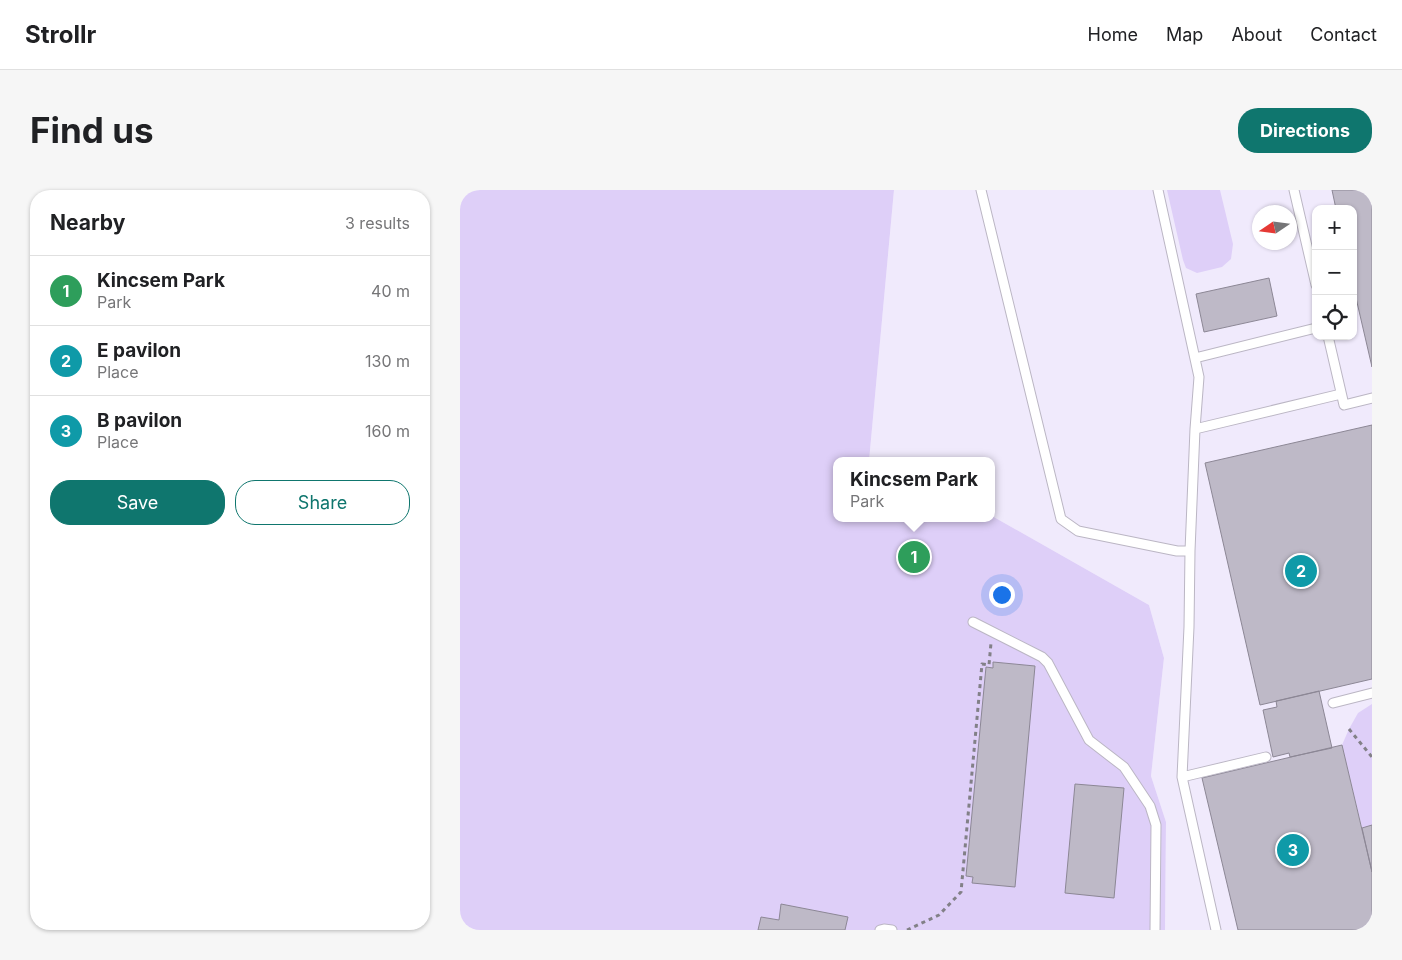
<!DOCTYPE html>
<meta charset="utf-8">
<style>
body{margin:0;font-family:Inter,sans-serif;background:#f6f6f6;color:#202124}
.controls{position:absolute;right:15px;top:15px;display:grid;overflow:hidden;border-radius:10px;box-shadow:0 1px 4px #0004}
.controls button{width:45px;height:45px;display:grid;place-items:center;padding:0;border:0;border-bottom:1px solid #e0e0e0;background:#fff;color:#202124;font:25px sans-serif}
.compass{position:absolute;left:792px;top:15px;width:45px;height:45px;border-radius:50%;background:#fff;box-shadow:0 1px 4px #0004;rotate:257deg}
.you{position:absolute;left:541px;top:404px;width:18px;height:18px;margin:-12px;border:4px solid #fff;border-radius:50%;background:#1a73e8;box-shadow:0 0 0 8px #1a73e833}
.badge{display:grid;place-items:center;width:32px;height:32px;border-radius:50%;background:#0f766e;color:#fff;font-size:16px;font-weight:700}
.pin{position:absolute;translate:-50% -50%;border:2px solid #fff;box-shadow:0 1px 5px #0006}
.popup{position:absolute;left:373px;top:267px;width:162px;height:65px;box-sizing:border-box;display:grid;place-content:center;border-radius:10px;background:#fff;filter:drop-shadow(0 1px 4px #0005);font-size:16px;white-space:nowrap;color:#757577}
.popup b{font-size:19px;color:#202124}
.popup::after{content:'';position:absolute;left:50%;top:100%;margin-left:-10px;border:10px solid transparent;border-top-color:#fff}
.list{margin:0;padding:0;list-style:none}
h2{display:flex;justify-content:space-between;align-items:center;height:65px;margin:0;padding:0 20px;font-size:21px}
h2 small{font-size:16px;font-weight:400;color:#757577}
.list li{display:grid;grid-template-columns:32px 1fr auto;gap:15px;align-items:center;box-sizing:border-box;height:70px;padding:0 20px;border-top:1px solid #e0e0e0}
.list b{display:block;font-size:19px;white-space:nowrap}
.list p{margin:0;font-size:16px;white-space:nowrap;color:#757577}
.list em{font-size:16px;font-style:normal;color:#757577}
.actions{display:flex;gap:10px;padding:15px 20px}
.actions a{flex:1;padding:11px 0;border:1px solid #0f766e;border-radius:20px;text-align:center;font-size:18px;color:#0f766e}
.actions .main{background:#0f766e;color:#fff}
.icon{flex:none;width:28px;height:28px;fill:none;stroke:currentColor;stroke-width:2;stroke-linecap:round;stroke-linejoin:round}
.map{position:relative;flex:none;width:912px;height:740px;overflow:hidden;border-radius:20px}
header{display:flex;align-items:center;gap:30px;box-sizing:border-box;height:70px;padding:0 25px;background:#fff;border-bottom:1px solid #e0e0e0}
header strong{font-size:24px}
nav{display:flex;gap:28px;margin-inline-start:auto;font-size:18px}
.intro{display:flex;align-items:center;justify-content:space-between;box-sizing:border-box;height:120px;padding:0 30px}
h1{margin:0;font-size:35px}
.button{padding:12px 22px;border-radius:20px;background:#0f766e;color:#fff;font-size:18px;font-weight:700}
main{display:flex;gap:30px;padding:0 30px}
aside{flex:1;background:#fff;border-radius:20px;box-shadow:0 1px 4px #0004}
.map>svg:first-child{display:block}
.built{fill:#f0eafc;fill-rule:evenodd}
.green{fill:#decff8}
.building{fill:#beb9c7;stroke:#8c8795}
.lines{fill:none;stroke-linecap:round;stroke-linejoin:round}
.lane-casing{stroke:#bbb6c4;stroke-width:11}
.path{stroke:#828087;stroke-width:3;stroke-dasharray:4 4;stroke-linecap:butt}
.lane{stroke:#fff;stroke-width:9}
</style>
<header>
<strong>Strollr</strong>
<nav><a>Home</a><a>Map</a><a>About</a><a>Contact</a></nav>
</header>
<div class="intro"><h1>Find us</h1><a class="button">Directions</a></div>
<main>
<aside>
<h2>Nearby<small>3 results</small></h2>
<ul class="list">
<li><span class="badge" style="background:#2e9e5b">1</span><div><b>Kincsem Park</b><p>Park</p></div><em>40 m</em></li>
<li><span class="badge" style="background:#0f9aa8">2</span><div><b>E pavilon</b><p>Place</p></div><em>130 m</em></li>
<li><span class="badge" style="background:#0f9aa8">3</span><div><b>B pavilon</b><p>Place</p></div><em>160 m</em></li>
</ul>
<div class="actions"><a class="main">Save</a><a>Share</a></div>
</aside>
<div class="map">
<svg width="912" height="740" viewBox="0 0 912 740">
<rect width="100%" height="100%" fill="#f8f5fe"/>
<!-- built -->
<path class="built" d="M434 0H912V740H705L706 632 691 586 704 468 689 415 532 326V271H409ZM856 19H893V146H856ZM799 22H829V52H799Z"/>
<!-- green -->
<path class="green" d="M0 0H434L409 271H376V328H532V326L689 415 704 468 691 586 706 632 705 740H0Z
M707 0H760L773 54 771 69 762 77 737 83 726 78 723 70Z
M912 514V635L902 638 882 555 889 539 898 523Z"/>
<!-- building -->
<path class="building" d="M872 0H912V177L893 95V19H876Z
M809 88 817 126 744 142 736 104Z
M912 235V489L800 515 745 273Z
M533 472 575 476 555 697 512 693 513 687 506 686 526 477 533 478Z
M859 501 872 558 830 567 829 563 813 567 803 520 817 517 816 511Z
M882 555 912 682V740H778L742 588Z
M615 594 664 598 654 708 605 703Z
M912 635V682L902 638Z
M321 714 388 727 385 740H298L301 727 319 730Z"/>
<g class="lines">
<!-- lane casing -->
<g class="lane-casing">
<path id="lane" d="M521 0 601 329 618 341 717 361H730
M698 0 739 187 735 239 730 361 729 437 722 587
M834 0 856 95
M868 146 884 215 912 208
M735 168 856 138
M735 239 881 204
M513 432 582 467 588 473 629 550 664 577 690 616 696 635 695 740
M873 513 912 503
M420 740 424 739 432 740
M756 740 722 587 806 567"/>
</g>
<!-- path -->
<path class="path" d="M889 539 912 567
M447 740 479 725 501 702 522 474 529 475 531 453"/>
<!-- lane -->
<use href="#lane" class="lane"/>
</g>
</svg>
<div class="controls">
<button>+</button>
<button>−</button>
<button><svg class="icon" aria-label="locate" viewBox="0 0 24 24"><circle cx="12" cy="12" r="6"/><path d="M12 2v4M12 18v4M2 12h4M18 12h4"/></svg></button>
</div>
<svg class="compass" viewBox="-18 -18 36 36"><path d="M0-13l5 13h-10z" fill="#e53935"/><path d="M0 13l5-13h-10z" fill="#757577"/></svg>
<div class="you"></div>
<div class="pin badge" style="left:454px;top:367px;background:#2e9e5b">1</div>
<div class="popup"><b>Kincsem Park</b>Park</div>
<div class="pin badge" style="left:841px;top:381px;background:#0f9aa8">2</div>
<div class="pin badge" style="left:833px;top:660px;background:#0f9aa8">3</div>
</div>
</main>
